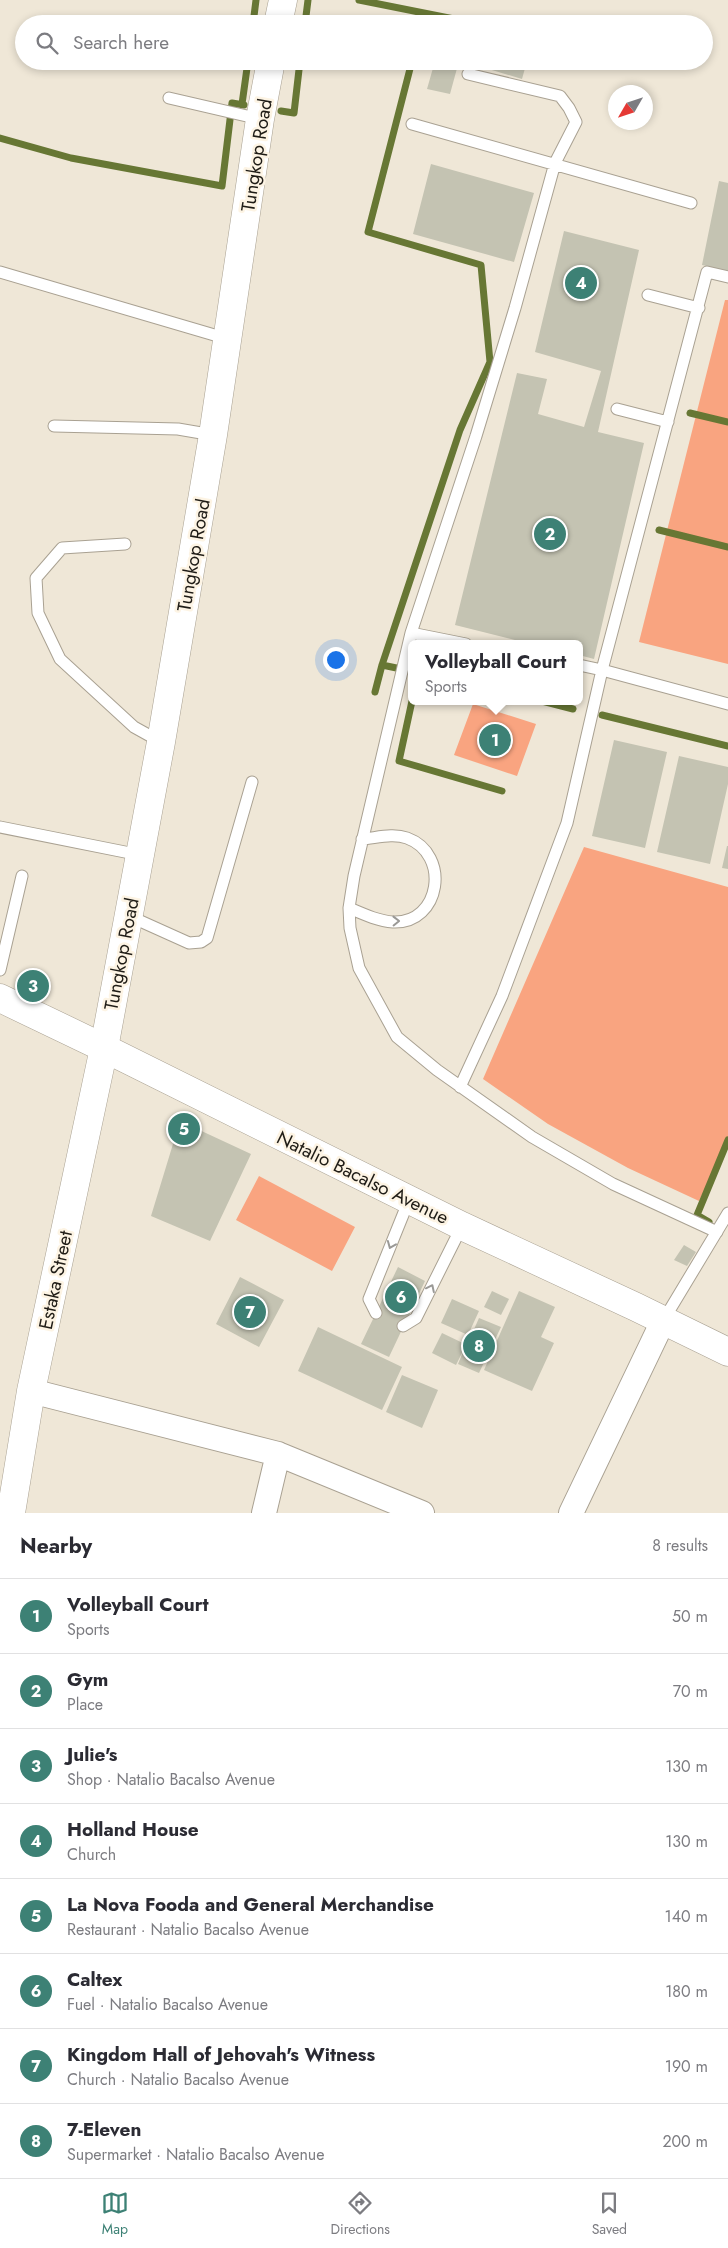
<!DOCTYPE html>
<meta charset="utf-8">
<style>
body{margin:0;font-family:Jost,sans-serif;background:#f7f7f7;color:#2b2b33}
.compass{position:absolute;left:608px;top:85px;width:45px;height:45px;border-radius:50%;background:#fff;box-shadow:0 2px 8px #0003;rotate:231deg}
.you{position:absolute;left:335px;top:659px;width:18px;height:18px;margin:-12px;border:4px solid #fff;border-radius:50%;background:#1a73e8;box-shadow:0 0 0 8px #1a73e833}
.badge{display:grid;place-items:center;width:32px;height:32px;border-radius:50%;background:#3d8175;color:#fff;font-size:16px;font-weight:700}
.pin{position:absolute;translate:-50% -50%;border:2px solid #fff;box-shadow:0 1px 5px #0006}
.popup{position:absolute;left:408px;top:640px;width:175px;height:65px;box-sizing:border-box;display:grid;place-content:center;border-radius:8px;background:#fff;filter:drop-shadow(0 1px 4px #0005);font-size:16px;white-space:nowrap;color:#7c7c81}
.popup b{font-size:19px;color:#2b2b33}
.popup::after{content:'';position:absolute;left:50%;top:100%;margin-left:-10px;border:10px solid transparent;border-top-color:#fff}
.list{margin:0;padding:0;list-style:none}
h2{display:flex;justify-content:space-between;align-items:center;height:65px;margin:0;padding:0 20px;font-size:21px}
h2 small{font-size:16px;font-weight:400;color:#7c7c81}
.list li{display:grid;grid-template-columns:32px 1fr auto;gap:15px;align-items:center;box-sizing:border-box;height:75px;padding:0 20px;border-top:1px solid #e1e1e2}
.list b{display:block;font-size:19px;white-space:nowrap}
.list p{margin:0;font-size:16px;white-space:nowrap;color:#7c7c81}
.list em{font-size:16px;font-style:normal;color:#7c7c81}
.icon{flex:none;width:28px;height:28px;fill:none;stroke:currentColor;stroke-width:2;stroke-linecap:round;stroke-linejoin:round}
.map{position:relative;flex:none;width:728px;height:1513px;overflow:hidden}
.search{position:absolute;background:#fff;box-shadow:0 2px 8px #0003;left:15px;right:15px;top:15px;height:55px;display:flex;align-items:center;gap:12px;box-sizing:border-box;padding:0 18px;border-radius:28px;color:#7c7c81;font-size:19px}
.sheet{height:665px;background:#fff}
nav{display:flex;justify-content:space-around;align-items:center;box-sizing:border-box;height:70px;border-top:1px solid #e1e1e2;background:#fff;font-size:14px;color:#7c7c81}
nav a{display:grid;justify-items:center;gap:2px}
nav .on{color:#3d8175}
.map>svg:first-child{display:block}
.green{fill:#f9a480}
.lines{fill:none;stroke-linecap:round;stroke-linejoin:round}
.stream{stroke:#677734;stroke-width:7}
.building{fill:#c4c3b2}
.service-casing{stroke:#a9a192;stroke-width:13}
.minor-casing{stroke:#a9a192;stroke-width:26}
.tertiary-casing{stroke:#a9a192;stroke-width:29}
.trunk-casing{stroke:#a9a192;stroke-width:29}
.service{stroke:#fff;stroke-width:11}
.minor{stroke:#fff;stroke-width:24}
.tertiary{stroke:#fff;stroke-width:28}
.trunk{stroke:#fff;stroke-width:28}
.oneway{stroke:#9a9996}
.labels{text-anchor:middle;stroke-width:5;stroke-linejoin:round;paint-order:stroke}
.street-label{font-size:19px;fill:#1f1c16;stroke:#fdf4e4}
</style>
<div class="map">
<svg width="728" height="1513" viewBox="0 0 728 1513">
<rect width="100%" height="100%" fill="#efe7d7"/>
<!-- green -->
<path class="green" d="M725 300H728V664L639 642Z
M473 704 536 724 517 776 454 755Z
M584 847 728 887V1143L699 1201 628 1168 548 1124 483 1079Z
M259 1176 355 1227 332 1271 236 1220Z"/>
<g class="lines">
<!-- stream -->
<path class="stream" d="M359 0 459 20 458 24
M253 24 256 0
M305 24 308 0
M422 24H433
M242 104 248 61
M281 111 294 113 300 61
M0 138 71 158 222 186 232 103 244 105
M690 413 728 422
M659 530 728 547
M382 665 411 671
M375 692 382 665 460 430 490 362 481 265 368 232 412 61
M412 701 399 761 502 791
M542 701 573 709
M602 715 728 746
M709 1222 697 1215 728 1140"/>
</g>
<!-- building -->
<path class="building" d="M435 61H459L450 94 427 89Z
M462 61H527L522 79Z
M431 164 534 193 514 262 413 234Z
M719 181 728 183V271L702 265Z
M564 231 639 250 598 432 644 443 594 659 579 655V644H531L455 625 517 373 547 379 538 414 584 427 601 371 535 352Z
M614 740 667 752 645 848 592 836Z
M679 756 728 767V784L710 864 657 852Z
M727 846H728V869L722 868Z
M180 1121 251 1154 210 1241 151 1216Z
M684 1245 696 1252 687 1266 674 1260Z
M398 1267 425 1281 389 1357 361 1344Z
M240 1277 284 1300 259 1347 216 1324Z
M492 1291 509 1299 501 1315 484 1307Z
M519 1291 555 1307 541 1337 554 1343 532 1391 484 1370Z
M452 1299 479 1311 468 1335 441 1323Z
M479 1318 501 1327 479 1373 458 1364 465 1347 456 1365 432 1353 442 1333 467 1345Z
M318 1327 402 1367 382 1410 298 1371Z
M402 1375 438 1390 422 1428 386 1412Z"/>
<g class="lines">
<!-- service casing -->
<g class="service-casing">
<path id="service" d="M468 74 560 96 569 108 576 122 555 163 515 308 476 436 411 633 354 876 349 908 350 928 359 968 397 1037 437 1070 532 1137 613 1184 717 1232
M169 98 260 119
M412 124 691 203
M0 272 228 339
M648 295 699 308
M617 409 668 422
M54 426 178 429 213 435
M125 544 62 548 36 578 38 613 60 659 134 727 161 742
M411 633 466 644
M579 665 602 670 728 704
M0 827 140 855
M349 908C363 914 378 921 393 922 441 924 451 854 407 838 393 833 376 838 362 839
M129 916 189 943 201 942 207 938 252 782
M0 970 22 876
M460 1087 502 996 567 823 602 670 707 272 728 277
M376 1313 369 1299 409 1200
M663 1321 728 1213
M403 1326 416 1318 462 1226"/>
</g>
<!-- minor casing -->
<g class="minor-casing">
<path id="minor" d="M31 1391 278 1454 422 1513
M264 1513 278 1454
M571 1513 663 1321"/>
</g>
<!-- tertiary casing -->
<g class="tertiary-casing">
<path id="tertiary" d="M278 24 283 0
M11 1513 31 1391 104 1048 161 742 213 435 260 119 271 61"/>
</g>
<!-- trunk casing -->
<g class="trunk-casing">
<path id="trunk" d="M0 998 104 1048 462 1226 636 1307 728 1352"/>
</g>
<!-- service -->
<use href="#service" class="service"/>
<!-- minor -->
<use href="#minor" class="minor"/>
<!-- tertiary -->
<use href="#tertiary" class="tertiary"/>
<!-- trunk -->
<use href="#trunk" class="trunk"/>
</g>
<!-- one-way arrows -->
<defs><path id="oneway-chevron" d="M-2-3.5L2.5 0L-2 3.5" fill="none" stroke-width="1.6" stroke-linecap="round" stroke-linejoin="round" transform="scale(1.25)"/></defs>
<g class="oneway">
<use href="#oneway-chevron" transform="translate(396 921) rotate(-1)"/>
<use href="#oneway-chevron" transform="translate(391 1245) rotate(112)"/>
<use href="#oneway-chevron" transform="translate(431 1288) rotate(-64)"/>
</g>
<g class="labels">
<!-- street labels -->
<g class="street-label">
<text transform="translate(256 155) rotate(-81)" y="7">Tungkop Road</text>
<text transform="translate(193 555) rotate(-80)" y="7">Tungkop Road</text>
<text transform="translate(121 954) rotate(-79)" y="7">Tungkop Road</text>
<text transform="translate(363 1177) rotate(26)" y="7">Natalio Bacalso Avenue</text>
<text transform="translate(55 1280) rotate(-78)" y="7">Estaka Street</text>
</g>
</g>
</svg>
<svg class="compass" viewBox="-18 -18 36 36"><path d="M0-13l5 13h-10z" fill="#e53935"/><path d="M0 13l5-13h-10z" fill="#7c7c81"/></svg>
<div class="you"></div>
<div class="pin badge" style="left:495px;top:740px">1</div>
<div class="popup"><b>Volleyball Court</b>Sports</div>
<div class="pin badge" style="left:550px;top:534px">2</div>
<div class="pin badge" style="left:33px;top:986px">3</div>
<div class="pin badge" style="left:581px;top:283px">4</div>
<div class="pin badge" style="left:184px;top:1129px">5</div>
<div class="pin badge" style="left:401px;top:1297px">6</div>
<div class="pin badge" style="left:250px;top:1312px">7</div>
<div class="pin badge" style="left:479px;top:1346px">8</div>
<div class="search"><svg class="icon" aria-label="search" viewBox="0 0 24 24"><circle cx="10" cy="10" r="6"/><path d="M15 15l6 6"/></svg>Search here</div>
</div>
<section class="sheet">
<h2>Nearby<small>8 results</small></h2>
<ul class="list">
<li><span class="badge">1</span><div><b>Volleyball Court</b><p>Sports</p></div><em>50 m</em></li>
<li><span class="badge">2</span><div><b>Gym</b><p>Place</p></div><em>70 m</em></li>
<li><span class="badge">3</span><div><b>Julie's</b><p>Shop · Natalio Bacalso Avenue</p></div><em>130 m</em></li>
<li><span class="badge">4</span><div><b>Holland House</b><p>Church</p></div><em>130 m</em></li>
<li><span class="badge">5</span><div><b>La Nova Fooda and General Merchandise</b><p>Restaurant · Natalio Bacalso Avenue</p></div><em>140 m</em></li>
<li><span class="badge">6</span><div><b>Caltex</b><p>Fuel · Natalio Bacalso Avenue</p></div><em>180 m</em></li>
<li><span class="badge">7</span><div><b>Kingdom Hall of Jehovah's Witness</b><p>Church · Natalio Bacalso Avenue</p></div><em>190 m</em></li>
<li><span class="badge">8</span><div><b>7-Eleven</b><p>Supermarket · Natalio Bacalso Avenue</p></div><em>200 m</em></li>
</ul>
</section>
<nav>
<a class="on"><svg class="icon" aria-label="map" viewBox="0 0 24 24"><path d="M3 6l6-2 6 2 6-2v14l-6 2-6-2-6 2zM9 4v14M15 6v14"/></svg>Map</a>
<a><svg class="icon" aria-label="directions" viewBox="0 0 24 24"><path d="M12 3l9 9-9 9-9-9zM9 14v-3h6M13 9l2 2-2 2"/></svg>Directions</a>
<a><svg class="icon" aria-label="saved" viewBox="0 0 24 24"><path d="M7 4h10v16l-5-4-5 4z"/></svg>Saved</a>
</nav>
